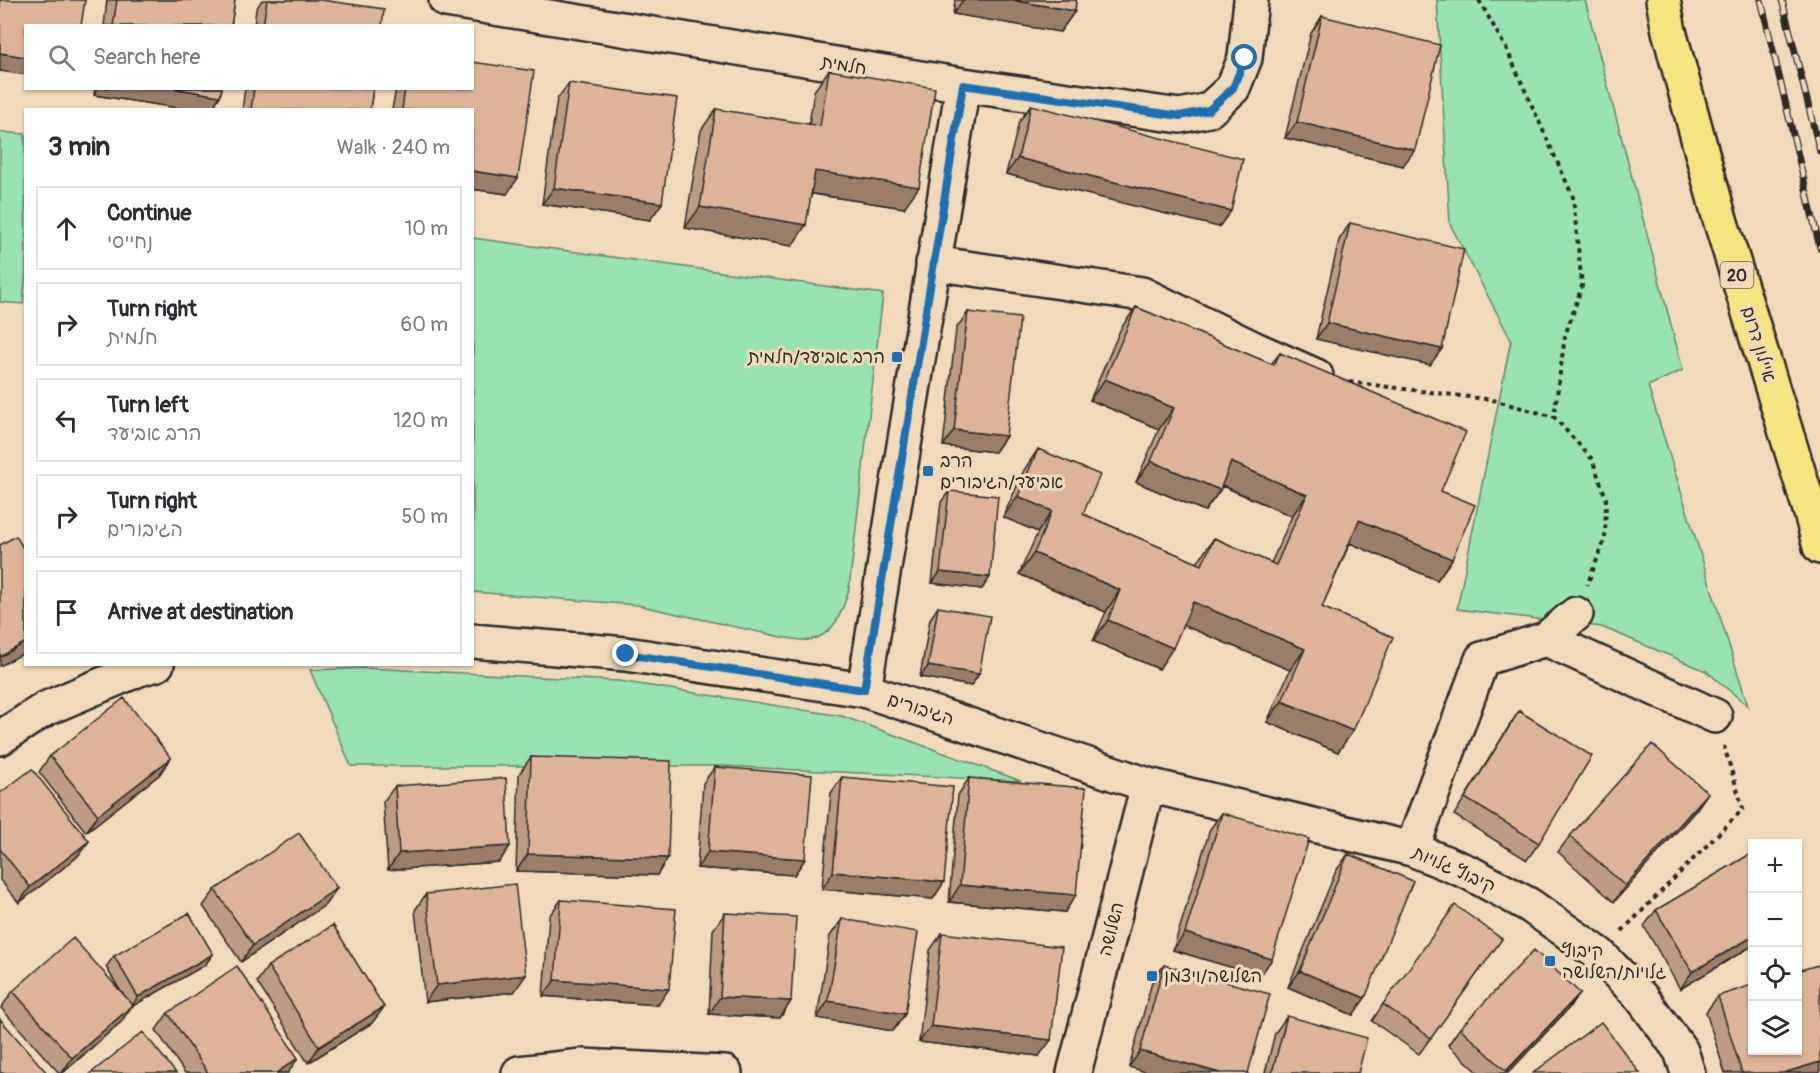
<!DOCTYPE html>
<meta charset="utf-8">
<style>
body{margin:0;font-family:Pangolin,"Playpen Sans Hebrew",sans-serif;background:#f2f2f3;color:#2b2b33}
.controls{position:absolute;right:18px;bottom:18px;display:grid;overflow:hidden;border-radius:0px;box-shadow:0 2px 4px #0004}
.controls button{width:54px;height:54px;display:grid;place-items:center;padding:0;border:0;border-bottom:2px solid #e1e1e2;background:#fff;color:#2b2b33;font:30px sans-serif}
.stop{position:absolute;width:18px;height:18px;margin:-14px;border:4px solid #1f6fb2;border-radius:50%;background:#fff}
.stop.end{background:#1f6fb2;border-color:#fff;box-shadow:0 2px 6px #0008}
.list{margin:0;padding:0;list-style:none}
h2{display:flex;justify-content:space-between;align-items:center;height:78px;margin:0;padding:0 24px;font-size:26px}
h2 small{font-size:20px;font-weight:400;color:#7c7c81}
.list li{display:grid;grid-template-columns:39px 1fr auto;gap:18px;align-items:center;box-sizing:border-box;height:84px;margin:0 12px 12px;padding:0 12px;border:2px solid #e1e1e2;border-radius:0px}
.list b{display:block;font-size:22px;white-space:nowrap}
.list p{margin:0;font-size:20px;white-space:nowrap;color:#7c7c81}
.list em{font-size:20px;font-style:normal;color:#7c7c81}
.icon{flex:none;width:33px;height:33px;fill:none;stroke:currentColor;stroke-width:2;stroke-linecap:round;stroke-linejoin:round}
.map{position:relative;flex:none;width:1820px;height:1073px;overflow:hidden}
.search{position:absolute;background:#fff;box-shadow:0 2px 4px #0004;left:24px;top:24px;width:450px;height:66px;display:flex;align-items:center;gap:15px;box-sizing:border-box;padding:0 21px;border-radius:0px;color:#7c7c81;font-size:22px}
.panel{position:absolute;background:#fff;box-shadow:0 2px 4px #0004;left:24px;top:108px;width:450px;height:558px;border-radius:0px}
.map>svg:first-child{display:block}
.green{fill:#99e2b2;stroke:#62866e;stroke-width:1.5}
.lines{fill:none;stroke-linecap:round;stroke-linejoin:round}
.minor-casing{stroke:#2b2b2b;stroke-width:38}
.highway-casing{stroke:#2b2b2b;stroke-width:38}
.path{stroke:#2b2b2b;stroke-width:4;stroke-dasharray:4.5 4.5;stroke-linecap:butt}
.minor{stroke:#f0dab9;stroke-width:33}
.highway{stroke:#f6e381;stroke-width:33}
.rail-casing{stroke:#2b2b2b;stroke-width:7}
.rail{stroke:#f0dab9;stroke-width:4.5;stroke-dasharray:14;stroke-linecap:butt}
.wall{fill:#be9b82;stroke:#2b2b2b;stroke-width:1.5}
.shaded-wall{fill:#9b7e6a;stroke:#2b2b2b;stroke-width:1.5}
.building{fill:#ddb497;stroke:#2b2b2b;stroke-width:1.5}
.route{stroke:#1f6fb2;stroke-width:8}
.poi-dot{fill:#1f6fb2;stroke:#f0dab9;stroke-width:2}
.labels{text-anchor:middle;stroke-width:6;stroke-linejoin:round;paint-order:stroke}
.shield{fill:#f0dab9;stroke:#666056;stroke-width:1.5}
.shield-label{font-size:16px;font-weight:bold;fill:#2b2b2b}
.street-label{font-size:18px;fill:#2b2b2b;stroke:#f0dab9}
.poi-label{font-size:18px;fill:#2b2b2b;stroke:#f0dab9;text-anchor:start}
</style>
<div class="map">
<svg width="1820" height="1073" viewBox="0 0 1820 1073">
<rect width="100%" height="100%" fill="#f0dab9"/>
<filter id="ink" filterUnits="userSpaceOnUse"><feTurbulence type="fractalNoise" baseFrequency=".0167" numOctaves="2"/><feDisplacementMap in="SourceGraphic" scale="12" xChannelSelector="R" yChannelSelector="G"/><feConvolveMatrix kernelMatrix="1 2 1 2 8 2 1 2 1" color-interpolation-filters="sRGB"/></filter>
<g filter="url(#ink)">
<!-- green -->
<path class="green" d="M1437 0H1585L1683 370 1648 386 1748 706 1706 671 1602 627 1457 609 1511 340 1450 224Z
M0 132 25 134 26 271 23 304 0 302Z
M473 238 883 294 849 589C843 610 835 635 810 640 803 641 793 639 786 638L637 605 473 592Z
M365 668 619 681 842 716 1021 781 722 766H351L310 670Z"/>
<g class="lines">
<!-- minor casing -->
<g class="minor-casing">
<path id="minor" d="M446 0 963 85 1180 116 1209 110 1233 88 1245 58 1251 0
M933 263 1142 294 1257 350 1316 376
M1546 639 1715 716
M472 641 626 654 864 690 1148 785 1412 849 1470 873 1529 905 1599 954 1642 998 1681 1051 1688 1073
M864 690 963 85
M0 738 45 709 139 669 157 664
M1412 849 1482 659 1546 639 1576 614
M519 1073 582 1066 725 1073
M1074 1073 1148 785"/>
</g>
<!-- highway casing -->
<g class="highway-casing">
<path id="highway" d="M1663 0 1669 31 1719 216 1811 513 1820 547"/>
</g>
<!-- path -->
<path class="path" d="M1479 0 1507 50 1573 197 1582 286 1565 336 1554 417 1592 459 1606 498 1605 539 1587 585
M1349 382 1493 400 1554 417
M1622 931 1743 809 1724 746"/>
<!-- minor -->
<use href="#minor" class="minor"/>
<!-- highway -->
<use href="#highway" class="highway"/>
<!-- rail casing -->
<g class="rail-casing">
<path id="rail" d="M1761 0 1820 248
M1782 0 1820 152"/>
</g>
<!-- rail -->
<use href="#rail" class="rail"/>
</g>
<!-- wall -->
<path class="wall" d="M107 0H235L231 26H104Z
M262 0H321L382 26H254L256 9Z
M955 0H1076L1075 11 1060 32 953 14Z
M1322 16 1403 166 1285 138 1311 33Z
M829 70 904 208 812 194 792 246 685 228 701 130 716 109 809 125 814 91Z
M569 83 662 203 650 220 542 204 557 99Z
M95 88H222L220 96 211 110H191L94 95Z
M245 88H373L370 110H242Z
M396 88H472L507 194 472 189V110H392Z
M1031 105 1219 227 1006 174 1019 122Z
M1350 223 1430 365 1316 339 1339 240Z
M1136 307 1271 364 1280 353 1441 491 1452 559 1437 580 1350 543 1322 607 1338 752 1267 722 1290 670 1183 625 1159 669 1093 641 1106 612 1019 574 1038 532 1003 517 1024 470 1038 449 1083 514 1197 563 1214 538 1271 563 1292 516 1222 486 1220 490 1205 511 1136 482 1159 429 1090 400 1121 328Z
M968 312 1006 436 995 452 943 446 956 329Z
M949 491 990 577 982 589 932 583 941 502Z
M938 607 979 674 971 686 920 677 930 619Z
M1519 711 1539 843 1527 860 1454 815 1508 728Z
M50 756 171 758 159 775 86 832 39 772Z
M531 757 668 858 657 875 516 871 519 774Z
M715 767 805 859 794 875 697 868 703 783Z
M842 777 944 882 933 899 822 889 831 793Z
M969 778 1065 912 949 902 958 795Z
M395 786 510 846 499 862 388 870 383 802Z
M0 793 89 841 77 857 19 903 0 880Z
M1696 810 1614 902 1558 852 1570 836Z
M1222 813 1272 959 1260 976 1173 950 1210 829Z
M1752 853V946L1680 989 1644 926 1656 910Z
M1348 854 1353 1015 1288 987 1336 871Z
M337 888 325 905 241 962 203 906 215 890Z
M426 894 514 992 425 1002 415 910Z
M561 900 658 1005 543 996 549 916Z
M725 913 791 1001 780 1018 709 1014 713 930Z
M842 919 905 1014 893 1031 817 1018 830 936Z
M942 933 1039 1056 919 1042 930 950Z
M1502 939 1419 1054 1372 1021 1383 1004Z
M213 954 205 965 131 1007 121 1022 63 1073H59L1 1008 13 991 121 992 106 967 114 956Z
M1164 965 1248 1073 1129 1067 1152 982Z
M268 966 384 1007 372 1023 308 1063 257 982Z
M1580 993 1568 1009 1508 1073H1479L1448 1045 1460 1028Z
M1718 996 1820 1073H1725L1706 1012Z
M168 1013 288 1073H185L156 1030Z
M1287 1016 1358 1073H1265L1275 1033Z"/>
<!-- shaded-wall -->
<path class="shaded-wall" d="M963 0H1011L1075 11 1060 32 953 14Z
M0 53 26 57V75L0 71Z
M98 88H172L220 96 211 110H191L94 95Z
M1297 122 1415 150 1403 166 1285 138Z
M1018 158 1231 211 1219 227 1006 174Z
M472 171 518 178 507 194 472 189Z
M815 171 919 187 904 208 801 192Z
M554 188 662 203 650 220 542 204Z
M700 207 806 225 792 246 685 228Z
M1327 323 1442 349 1430 365 1316 339Z
M1105 379 1174 408 1159 429 1090 400Z
M954 430 1006 436 995 452 943 446Z
M1151 461 1220 490 1205 511 1136 482Z
M1231 462 1307 495 1292 516 1217 483Z
M1018 496 1052 511 1038 532 1003 517Z
M1359 520 1452 559 1437 580 1345 541Z
M1034 553 1120 590 1106 612 1019 574Z
M940 572 990 577 982 589 932 583Z
M1193 602 1305 649 1290 670 1178 623Z
M1108 620 1173 648 1159 669 1093 641Z
M26 642V652L0 666V657Z
M928 666 979 674 971 686 920 677Z
M1282 701 1353 731 1338 752 1267 722Z
M171 758 159 775 86 832 98 815Z
M1708 793 1696 810 1614 902 1625 886Z
M89 841 77 857 19 903 30 887Z
M510 846 499 862 388 870 399 853Z
M708 852 805 859 794 875 697 868Z
M528 854 668 858 657 875 516 871Z
M833 872 944 882 933 899 822 889Z
M960 885 1076 895 1065 912 949 902Z
M337 888 325 905 241 962 253 945Z
M1185 933 1272 959 1260 976 1173 950Z
M1752 937V946L1680 989 1692 972Z
M213 954 205 965 131 1007 121 1022 62 1073 72 1058 131 1007 138 997Z
M1300 971 1365 998 1353 1015 1288 987Z
M526 975 514 992 425 1002 437 985Z
M555 980 669 989 658 1005 543 996Z
M1580 993 1568 1009 1508 1073H1505Z
M720 997 791 1001 780 1018 709 1014Z
M828 1001 905 1014 893 1031 817 1018Z
M384 1007 372 1023 308 1063 319 1047Z
M931 1026 1051 1040 1039 1056 919 1042Z
M1140 1051 1220 1073H1149L1129 1067Z
M298 1058 288 1073H276Z
M1820 1062V1073H1783Z"/>
<!-- building -->
<path class="building" d="M0 0H85L81 26H26V57L0 53Z
M117 0H235L231 26H113Z
M267 0H321L384 9 382 26H263Z
M1011 0H1076L1075 11Z
M1322 16 1440 45 1415 150 1297 122Z
M472 62 534 71 518 178 472 171V110H402L405 88H472Z
M829 70 935 88 919 187 815 171 806 225 700 207 716 109 820 126Z
M569 83 677 98 662 203 554 188Z
M172 88H222L220 96Z
M254 88H373L370 110H251Z
M1031 105 1243 159 1231 211 1018 158Z
M1350 223 1464 249 1442 349 1327 323Z
M1136 307 1274 365 1280 353 1466 432 1441 491 1475 505 1452 559 1359 520 1322 607 1393 637 1353 731 1282 701 1305 649 1193 602 1173 648 1108 620 1120 590 1034 553 1052 511 1018 496 1038 449 1100 475 1083 514 1202 565 1214 538 1276 565 1307 495 1231 462 1220 490 1151 461 1174 408 1105 379Z
M968 312 1020 318 1006 436 954 430Z
M949 491 998 496 990 577 940 572Z
M16 536 26 553V642L0 657V545Z
M938 607 990 616 979 674 928 666Z
M124 698 171 758 98 815 50 756Z
M1519 711 1592 756 1539 843 1465 798Z
M1652 744 1708 793 1625 886 1570 836Z
M531 757 671 761 668 858 528 854Z
M715 767 812 775 805 859 708 852Z
M32 769 89 841 30 887 0 849V793Z
M842 777 953 787 944 882 833 872Z
M506 778 510 846 399 853 395 786Z
M969 778 1086 788 1076 895 960 885Z
M1222 813 1309 839 1272 959 1185 933Z
M299 833 337 888 253 945 215 890Z
M1752 853V937L1692 972 1656 910Z
M1348 854 1413 881 1365 998 1300 971Z
M515 884 526 975 437 985 426 894Z
M561 900 676 909 669 989 555 980Z
M1455 905 1502 939 1431 1038 1383 1004Z
M189 913 213 954 138 997 114 956Z
M725 913 796 917 791 1001 720 997Z
M842 919 918 932 905 1014 828 1001Z
M333 925 384 1007 319 1047 268 966Z
M942 933 1062 947 1051 1040 931 1026Z
M73 938 133 1005 72 1058 13 991Z
M1534 950 1580 993 1506 1071 1460 1028Z
M1164 965 1270 994 1248 1073H1220L1140 1051Z
M1818 965 1820 971V1062L1783 1073H1742L1718 996 1752 985V1050H1797V971Z
M237 966 298 1058 276 1073H208L168 1013Z
M1287 1016 1367 1038 1358 1073H1272Z
M0 1019 47 1073H0Z
M1601 1022 1640 1073H1533Z
M143 1032 176 1073H91Z"/>
</g>
<g class="lines" filter="url(#ink)">
<!-- route -->
<path class="route" d="M626 654 864 690 963 85 1180 116 1209 110 1233 88 1245 58"/>
</g>
<!-- markers -->
<g class="poi-dot">
<rect x="891" y="351" width="12" height="12" rx="3"/>
<rect x="922" y="465" width="12" height="12" rx="3"/>
<rect x="1544" y="955" width="12" height="12" rx="3"/>
<rect x="1146" y="970" width="12" height="12" rx="3"/>
</g>
<g class="labels">
<!-- shield labels -->
<rect class="shield" x="1720.5" y="262" width="33" height="26" rx="4.5"/>
<g class="shield-label">
<text x="1737" y="281">20</text>
</g>
<!-- street labels -->
<g class="street-label">
<text transform="translate(844 65) rotate(9)" y="6">חלמית</text>
<text transform="translate(1759 344) rotate(73)" y="6">איילון דרום</text>
<text transform="translate(921 709) rotate(18)" y="6">הגיבורים</text>
<text transform="translate(1454 869) rotate(24)" y="6">קיבוץ גלויות</text>
<text transform="translate(1111 929) rotate(-76)" y="6">השלושה</text>
</g>
<!-- poi labels -->
<g class="poi-label">
<text x="885" y="363" text-anchor="end">הרב אביעד/חלמית</text>
<text x="940" y="467">הרב<tspan x="940" dy="21">אביעד/הגיבורים</tspan></text>
<text x="1562" y="957">קיבוץ<tspan x="1562" dy="21">גלויות/השלושה</tspan></text>
<text x="1164" y="982">השלושה/ויצמן</text>
</g>
</g>
</svg>
<div class="controls">
<button>+</button>
<button>−</button>
<button><svg class="icon" aria-label="locate" viewBox="0 0 24 24"><circle cx="12" cy="12" r="6"/><path d="M12 2v4M12 18v4M2 12h4M18 12h4"/></svg></button>
<button><svg class="icon" aria-label="layers" viewBox="0 0 24 24"><path d="M12 4l9 5-9 5-9-5zM3 14l9 5 9-5"/></svg></button>
</div>
<div class="stop" style="left:1245px;top:58px"></div>
<div class="stop end" style="left:626px;top:654px"></div>
<div class="search"><svg class="icon" aria-label="search" viewBox="0 0 24 24"><circle cx="10" cy="10" r="6"/><path d="M15 15l6 6"/></svg>Search here</div>
<section class="panel">
<h2>3 min<small>Walk · 240 m</small></h2>
<ul class="list">
<li><svg class="icon" aria-label="ahead" viewBox="0 0 24 24"><path d="M12 20V5M6 11l6-6 6 6"/></svg><div><b>Continue</b><p>נחייסי</p></div><em>10 m</em></li>
<li><svg class="icon" aria-label="right" viewBox="0 0 24 24"><path d="M7 20v-9h11M14 6l5 5-5 5"/></svg><div><b>Turn right</b><p>חלמית</p></div><em>60 m</em></li>
<li><svg class="icon" aria-label="left" viewBox="0 0 24 24"><path d="M17 20v-9H6M10 6l-5 5 5 5"/></svg><div><b>Turn left</b><p>הרב אביעד</p></div><em>120 m</em></li>
<li><svg class="icon" aria-label="right" viewBox="0 0 24 24"><path d="M7 20v-9h11M14 6l5 5-5 5"/></svg><div><b>Turn right</b><p>הגיבורים</p></div><em>50 m</em></li>
<li><svg class="icon" aria-label="arrive" viewBox="0 0 24 24"><path d="M6 21V4h12l-3 4 3 4H6"/></svg><div><b>Arrive at destination</b></div></li>
</ul>
</section>
</div>
